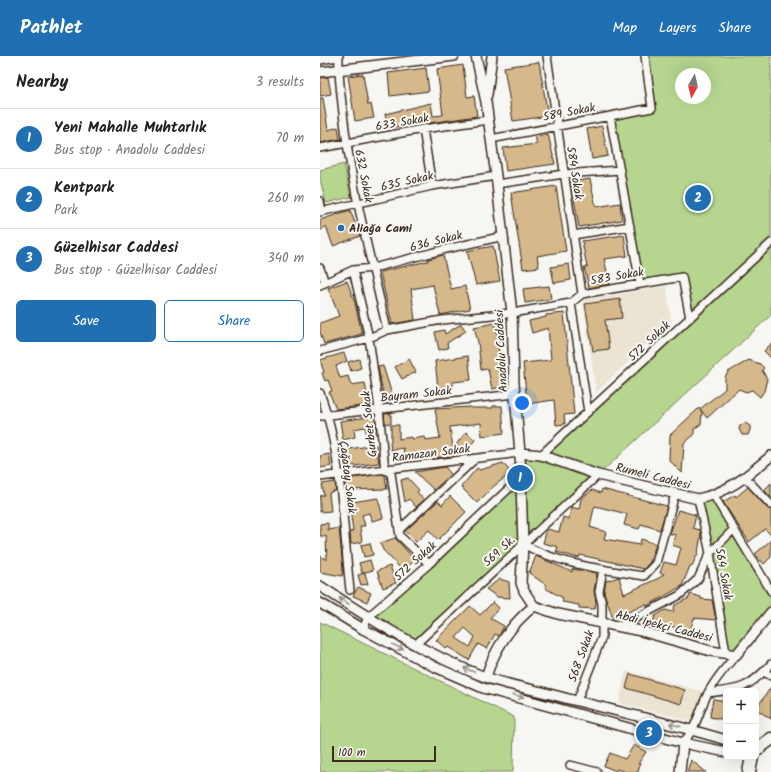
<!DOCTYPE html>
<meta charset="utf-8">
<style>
body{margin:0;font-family:Kalam,sans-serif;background:#f6f6f6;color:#222}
.controls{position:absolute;right:12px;bottom:12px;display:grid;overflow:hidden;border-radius:6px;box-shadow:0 4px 16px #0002}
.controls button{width:36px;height:36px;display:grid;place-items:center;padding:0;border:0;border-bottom:1px solid #e0e0e0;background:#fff;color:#222;font:20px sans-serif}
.compass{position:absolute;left:355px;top:12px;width:36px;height:36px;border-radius:50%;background:#fff;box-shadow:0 4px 16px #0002;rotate:188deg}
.scale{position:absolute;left:12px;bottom:10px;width:104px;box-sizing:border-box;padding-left:4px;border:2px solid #3b2a1e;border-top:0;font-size:11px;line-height:14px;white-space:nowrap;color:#3b2a1e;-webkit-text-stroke:3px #f6f6f2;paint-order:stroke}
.you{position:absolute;left:202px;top:347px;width:14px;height:14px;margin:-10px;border:3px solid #fff;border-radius:50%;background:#1a73e8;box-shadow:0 0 0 6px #1a73e833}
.badge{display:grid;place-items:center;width:26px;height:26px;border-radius:50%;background:#1f6fb2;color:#fff;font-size:13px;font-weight:700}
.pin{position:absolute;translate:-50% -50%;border:2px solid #fff;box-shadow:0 1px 4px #0006}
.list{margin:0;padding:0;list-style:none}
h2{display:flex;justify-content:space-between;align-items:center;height:52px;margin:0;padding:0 16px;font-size:17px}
h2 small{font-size:13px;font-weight:400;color:#767676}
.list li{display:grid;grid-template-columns:26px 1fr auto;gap:12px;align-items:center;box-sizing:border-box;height:60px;padding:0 16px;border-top:1px solid #e0e0e0}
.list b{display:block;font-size:15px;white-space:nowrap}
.list p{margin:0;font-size:13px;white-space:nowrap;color:#767676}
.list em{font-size:13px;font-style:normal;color:#767676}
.actions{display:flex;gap:8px;padding:12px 16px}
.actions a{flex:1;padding:9px 0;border:1px solid #1f6fb2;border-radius:6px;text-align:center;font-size:14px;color:#1f6fb2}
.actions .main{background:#1f6fb2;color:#fff}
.map{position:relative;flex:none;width:451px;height:716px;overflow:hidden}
header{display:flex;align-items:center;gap:24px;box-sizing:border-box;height:56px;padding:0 20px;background:#1f6fb2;color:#fff}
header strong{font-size:19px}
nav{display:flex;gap:22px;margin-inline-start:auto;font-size:14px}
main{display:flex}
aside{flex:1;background:#fff}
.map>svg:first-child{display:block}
.built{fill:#ece4d3}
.green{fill:#b6d690;stroke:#788057;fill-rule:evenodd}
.building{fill:#d6b98a;stroke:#3b2a1e;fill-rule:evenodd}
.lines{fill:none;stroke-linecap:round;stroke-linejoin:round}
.minor-casing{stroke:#3b2a1e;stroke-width:10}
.tertiary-casing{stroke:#3b2a1e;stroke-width:12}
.trunk-casing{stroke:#3b2a1e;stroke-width:15}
.minor{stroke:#f6f6f2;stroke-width:7}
.tertiary{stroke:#f6f6f2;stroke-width:9}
.trunk{stroke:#f6f6f2;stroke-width:12}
.oneway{stroke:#989088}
.poi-dot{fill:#1f6fb2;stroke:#f6f6f2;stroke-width:1.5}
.labels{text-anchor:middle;stroke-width:4;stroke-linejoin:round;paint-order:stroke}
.street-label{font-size:12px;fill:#3b2a1e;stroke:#f6f6f2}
.poi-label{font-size:12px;font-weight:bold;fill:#3b2a1e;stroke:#f6f6f2;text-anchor:start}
</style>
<header>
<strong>Pathlet</strong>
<nav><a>Map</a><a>Layers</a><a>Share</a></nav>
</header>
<main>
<aside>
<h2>Nearby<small>3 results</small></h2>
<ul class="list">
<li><span class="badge">1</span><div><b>Yeni Mahalle Muhtarlık</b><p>Bus stop · Anadolu Caddesi</p></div><em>70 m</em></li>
<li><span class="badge">2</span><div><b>Kentpark</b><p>Park</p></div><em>260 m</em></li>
<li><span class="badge">3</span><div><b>Güzelhisar Caddesi</b><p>Bus stop · Güzelhisar Caddesi</p></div><em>340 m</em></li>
</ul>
<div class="actions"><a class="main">Save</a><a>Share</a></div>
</aside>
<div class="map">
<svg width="451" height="716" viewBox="0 0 451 716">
<rect width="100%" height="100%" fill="#f6f6f2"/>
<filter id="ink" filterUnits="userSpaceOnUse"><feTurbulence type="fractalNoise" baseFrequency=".025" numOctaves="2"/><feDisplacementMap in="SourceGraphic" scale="8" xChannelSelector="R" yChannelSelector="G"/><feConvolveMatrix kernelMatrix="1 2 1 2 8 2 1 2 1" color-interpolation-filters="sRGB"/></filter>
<g filter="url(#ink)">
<!-- built -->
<path class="built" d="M347 230 351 264 276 337 263 244Z
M306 615 386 636 374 666 299 647Z"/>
<!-- green -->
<path class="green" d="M325 0H451V259L96 588 48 561 200 422V397L221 399 370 262 362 221 320 228 290 60 332 51ZM361 18H385V42H361Z
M24 108 31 141 6 147 0 123V114Z
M394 440 451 535V556L416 599 406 597 378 443Z
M0 566 194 661 193 716H0Z"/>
<!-- building -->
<path class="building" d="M219 6 228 60 193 65 184 11Z
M143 9 147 41 154 40 157 60 102 68 101 64 68 73 65 58 111 47 113 60 123 59 117 13Z
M106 12 109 35 70 40 68 17Z
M43 18 48 49 51 48 54 62 35 65 28 20Z
M8 21 11 38 0 40V22Z
M0 42H3L8 74 18 71 20 83 0 87Z
M282 70 288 100 272 103 267 73Z
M228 78 235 108 186 115 183 92 217 88 215 81Z
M270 123 276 151 300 147 302 164 259 171 251 126Z
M236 130 246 195 217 200 219 211 203 213 191 137Z
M30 154 40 180 13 190 6 170 0 175V164Z
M304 179 307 200 284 203 290 228 269 232 264 211H267L262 185Z
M173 190 180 225 156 229 147 195Z
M123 199 131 233 145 230 150 253 120 259 113 229 91 233 95 264 72 268 60 216 108 205V203Z
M249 208 251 224 234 227 231 211Z
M27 225 35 247 42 278 4 288 0 276V267L19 260 8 232Z
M229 230 231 243 205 247 203 233Z
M300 243 302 262 285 264 289 293 273 295 265 248Z
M244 257 254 358 244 359 245 368 236 369 234 344 207 348 203 307 231 304 228 272 212 277 209 265 226 261V259Z
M175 267 178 282 180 316 182 315 185 330 172 333 168 313 161 314 158 286 154 271Z
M141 268 146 275 127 287 128 292 119 294 115 276 124 274 125 278Z
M451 288V302L444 295Z
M24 297 27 305 16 310 20 322 28 320 31 329 45 327 47 339 49 338 51 349 16 353 9 336 12 335 8 324 5 325 2 317 4 316 0 304Z
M148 300 151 324 133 326V331L118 332 115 305Z
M39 303 41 312 31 315 28 306Z
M89 303 96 316 82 323 75 311Z
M429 304 440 308 444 312 442 314 447 323 444 335 440 341 432 334 426 336 419 333 387 362 380 353 405 333V321L408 316Z
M63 310 74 345 65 347 58 311Z
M173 350H182L184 377 162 380 161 367 130 371 134 400 113 402V398L94 401V405L86 406 85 404H82L84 392 71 394 70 386 71 385V369H79V383L92 381V383L104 381 105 384 120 382 115 353 151 351V352H173Z
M379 352 382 356 381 368 374 373V379L364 387 362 417 349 404 350 379Z
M71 357V368L65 367 64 358Z
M55 360 56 378 47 380 45 371 34 373 35 381 23 384 20 365Z
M425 367 430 370V374L428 379H422L419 373 420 370Z
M146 376 155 384 144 397 135 390Z
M56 389 59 407 25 411 22 394Z
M9 398 11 410 0 412V400Z
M183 407 191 417 174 430 157 447 141 431 157 412 160 414Z
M125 411 131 418 114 434 95 416Z
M63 418 65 420 67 433 26 434 24 423Z
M88 422 99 434 97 436 104 444 96 451 89 443 85 446 81 424Z
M15 426 16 434 9 437 11 455 0 456V440L4 439 2 428Z
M451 427V442L444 434Z
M428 431 447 452 451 454V479L445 473 429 486 403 446 415 439 416 441Z
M282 433 347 450 340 474 321 468 319 473 304 469 307 458 275 450 274 452 270 471 286 476 284 483 320 489 321 483 336 488 330 506 324 513 260 499 259 502 236 496 238 491 223 487 227 473 239 476 243 461 249 463 251 451 259 453 261 443 272 434 281 437Z
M130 440 146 456 118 484 109 474 96 486 85 475 118 445 122 449Z
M58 442 63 462 52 465 49 457 42 459 45 470H40L42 486 31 488 30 476 33 475 31 460 34 459 32 446Z
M358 454 376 459 373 472 380 474 381 478 378 497 372 510H370L362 530 327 550 326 548 293 563 284 536 286 525 299 521 304 538 339 522 344 518 340 517 344 506 356 509 361 492 352 489 356 479 350 478Z
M8 467V474L19 472 23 513 22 520 0 516V500L7 504 6 480H0V468Z
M75 482 95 504 83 515 63 494 60 487Z
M451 484V501L444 508 435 498Z
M50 487 53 499 44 501 41 489Z
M216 500 252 516V513L277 517 274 535 276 546 275 553 259 552V549L242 546 243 542 225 532 226 529 209 517Z
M50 504 53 514 42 517 39 507Z
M70 510 76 527 63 532 57 515Z
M45 517 48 528 41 529 38 519Z
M180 523 189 526 190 542 177 541 166 533Z
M38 531 51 537 47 546 33 540Z
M370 538 381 541V543L392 544 396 564 374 562 370 575 333 566 335 560 345 554 353 556 355 549 369 542Z
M173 546 179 552 170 562 184 570 179 580 175 578 167 593 158 588 149 604 128 591 126 593 116 584 150 550 160 559ZM145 572 155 581 150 591 136 582Z
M310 618 365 634 361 648 306 632Z
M451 631V663L436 653Z
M393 643 406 645V664L390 661Z
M314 689 326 696 318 708H320L318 716H306L297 713 296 715 284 710 290 697 305 703Z
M371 704 386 716H367Z"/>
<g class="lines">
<!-- minor casing -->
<g class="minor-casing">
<path id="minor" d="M19 0C18 19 21 38 23 57 31 131 51 203 67 274
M227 0 262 238
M290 60 320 228
M103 73 112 130
M171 83 332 52 325 0
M0 92 103 73 168 64
M177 128 244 118 300 114
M0 145 2 155
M0 156 112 130 176 120
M253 179 310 170
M0 212 5 227
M33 214 49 282 59 353 65 414 71 417 79 474 80 480 109 508
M0 229 33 214 53 212 126 193 184 180
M251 247 268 356
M0 295 49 282 67 274 122 264 192 257 251 247 262 238 362 221 370 262
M0 337C22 395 23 472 30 534
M0 360 195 338
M221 399 451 187
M0 421 200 397
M425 421 451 449
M394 440 451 535
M378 443 390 497 406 597
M79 474 155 403
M203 488C240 509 282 513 324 520L336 507 355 438
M299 571 360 539 378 523 390 497 414 473
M43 573 48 561 109 508 200 422
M96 588 278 419
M444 616 451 620
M388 637C421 633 428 633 451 608
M257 645 282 581V548L279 536 283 513
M363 687C378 669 378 657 388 637 395 623 406 611 416 599
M250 709 277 716"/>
</g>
<!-- tertiary casing -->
<g class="tertiary-casing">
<path id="tertiary" d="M156 0 166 46 176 120 192 257 194 327 200 397 203 488 201 527 204 535 214 550
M0 3 17 0
M0 16 134 0
M167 39 172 0
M200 397 221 399 278 419 378 443C409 436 427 420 451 400
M0 530C52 564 106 599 165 621 184 628 206 632 226 637 286 653 347 666 406 684
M0 547 43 573 113 610 163 632 363 687 406 696
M214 550 238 558 321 575 391 595 416 599 451 556
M166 621C174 594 191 568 214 550
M360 716 363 687"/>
</g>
<!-- trunk casing -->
<g class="trunk-casing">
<path id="trunk" d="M436 694 451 683
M429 716 432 701"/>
</g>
<!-- minor -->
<use href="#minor" class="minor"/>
<!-- tertiary -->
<use href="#tertiary" class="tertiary"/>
<!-- trunk -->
<use href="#trunk" class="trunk"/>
</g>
<!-- one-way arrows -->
<defs><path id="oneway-shaft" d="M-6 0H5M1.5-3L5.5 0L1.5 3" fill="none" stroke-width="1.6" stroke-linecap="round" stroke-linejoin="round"/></defs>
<g class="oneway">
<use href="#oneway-shaft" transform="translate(24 545) rotate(-147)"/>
<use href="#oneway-shaft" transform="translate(78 591) rotate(27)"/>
<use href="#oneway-shaft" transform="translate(149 614) rotate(-157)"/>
<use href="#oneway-shaft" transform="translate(198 640) rotate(14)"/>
<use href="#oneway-shaft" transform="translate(355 669) rotate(-165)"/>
</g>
</g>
<!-- markers -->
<circle class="poi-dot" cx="21" cy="172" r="4"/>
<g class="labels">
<!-- street labels -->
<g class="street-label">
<text transform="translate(249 56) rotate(-11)" y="4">589 Sokak</text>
<text transform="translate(82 66) rotate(-10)" y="4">633 Sokak</text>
<text transform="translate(255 117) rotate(81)" y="4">584 Sokak</text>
<text transform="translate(44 120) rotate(79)" y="4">632 Sokak</text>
<text transform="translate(87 125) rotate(-13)" y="4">635 Sokak</text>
<text transform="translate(116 185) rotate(-14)" y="4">636 Sokak</text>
<text transform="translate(297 220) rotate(-10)" y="4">583 Sokak</text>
<text transform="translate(329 285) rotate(-43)" y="4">572 Sokak</text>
<text transform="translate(181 295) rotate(-93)" y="4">Anadolu Caddesi</text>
<text transform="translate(96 338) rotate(-6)" y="4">Bayram Sokak</text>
<text transform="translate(49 368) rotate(-96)" y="4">Gurbet Sokak</text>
<text transform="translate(111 397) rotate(-7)" y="4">Ramazan Sokak</text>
<text transform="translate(333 420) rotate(14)" y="4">Rumeli Caddesi</text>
<text transform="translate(28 421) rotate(83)" y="4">Çağatay Sokak</text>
<text transform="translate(179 495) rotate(-43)" y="4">569 Sk.</text>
<text transform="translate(95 505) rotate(-42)" y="4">572 Sokak</text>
<text transform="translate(404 518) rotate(80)" y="4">564 Sokak</text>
<text transform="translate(344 570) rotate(14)" y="4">Abdi İpekçi Caddesi</text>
<text transform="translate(261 600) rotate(-70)" y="4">568 Sokak</text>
</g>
<!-- poi labels -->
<g class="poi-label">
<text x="29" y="176">Aliağa Cami</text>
</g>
</g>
</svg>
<div class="controls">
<button>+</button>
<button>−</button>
</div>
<svg class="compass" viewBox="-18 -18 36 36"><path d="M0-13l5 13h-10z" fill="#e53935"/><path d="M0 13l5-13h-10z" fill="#767676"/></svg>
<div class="scale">100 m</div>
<div class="you"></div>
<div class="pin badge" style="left:200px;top:422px">1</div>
<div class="pin badge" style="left:378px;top:142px">2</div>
<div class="pin badge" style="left:329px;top:677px">3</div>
</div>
</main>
